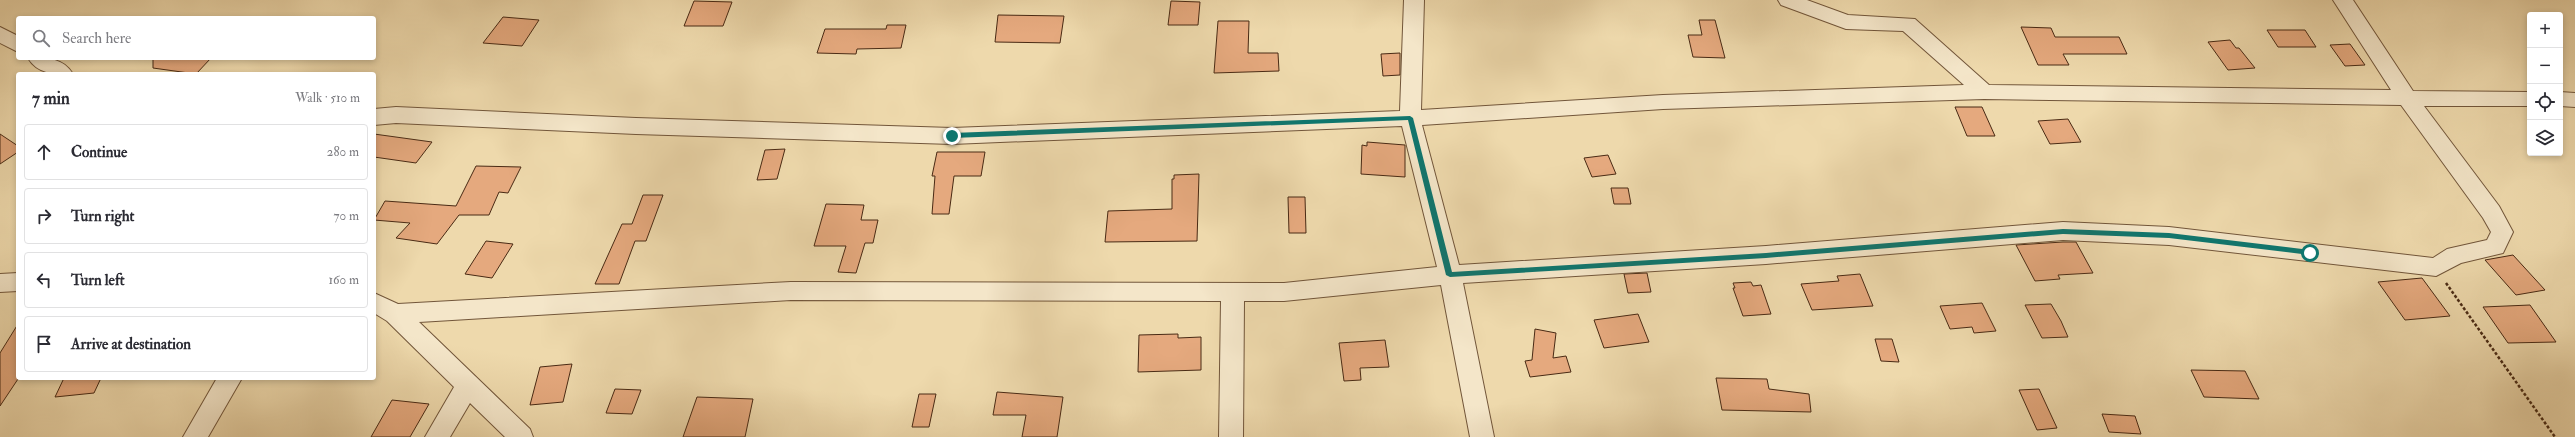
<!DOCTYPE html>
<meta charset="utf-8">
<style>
body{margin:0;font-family:"IM FELL Double Pica",serif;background:#f2f2f3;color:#2b2b33}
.controls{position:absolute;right:12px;top:12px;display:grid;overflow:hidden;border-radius:4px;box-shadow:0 2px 6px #0003}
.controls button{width:36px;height:36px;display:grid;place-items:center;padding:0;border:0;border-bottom:1px solid #e1e1e2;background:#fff;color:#2b2b33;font:20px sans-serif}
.stop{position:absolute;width:12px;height:12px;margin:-9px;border:3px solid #0f766e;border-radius:50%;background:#fff}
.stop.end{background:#0f766e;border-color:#fff;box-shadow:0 1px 4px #0008}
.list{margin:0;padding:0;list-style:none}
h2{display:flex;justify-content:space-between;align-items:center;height:52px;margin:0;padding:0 16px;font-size:17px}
h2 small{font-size:13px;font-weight:400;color:#7c7c81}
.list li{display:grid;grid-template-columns:26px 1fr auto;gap:12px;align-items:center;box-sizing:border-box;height:56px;margin:0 8px 8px;padding:0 8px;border:1px solid #e1e1e2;border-radius:4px}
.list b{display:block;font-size:15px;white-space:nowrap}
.list em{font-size:13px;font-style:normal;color:#7c7c81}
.icon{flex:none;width:22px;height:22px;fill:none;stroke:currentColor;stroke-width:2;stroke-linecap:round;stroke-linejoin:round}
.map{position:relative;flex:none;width:2575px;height:437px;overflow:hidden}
.search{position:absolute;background:#fff;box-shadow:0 2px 6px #0003;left:16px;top:16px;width:360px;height:44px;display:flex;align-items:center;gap:10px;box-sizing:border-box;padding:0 14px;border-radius:4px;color:#7c7c81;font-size:15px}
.panel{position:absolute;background:#fff;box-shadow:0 2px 6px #0003;left:16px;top:72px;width:360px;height:308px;border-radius:4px}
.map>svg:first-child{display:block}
.building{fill:#e5a97e;stroke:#492a14}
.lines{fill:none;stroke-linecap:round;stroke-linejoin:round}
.minor-casing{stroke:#72563a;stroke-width:2}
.path{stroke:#492a14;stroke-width:2.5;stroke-dasharray:3 2;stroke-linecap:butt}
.minor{fill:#f4e6c9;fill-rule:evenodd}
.route{fill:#0f766e}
</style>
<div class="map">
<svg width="2575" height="437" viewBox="0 0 2575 437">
<rect width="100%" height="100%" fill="#eed9ac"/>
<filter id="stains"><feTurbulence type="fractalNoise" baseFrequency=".005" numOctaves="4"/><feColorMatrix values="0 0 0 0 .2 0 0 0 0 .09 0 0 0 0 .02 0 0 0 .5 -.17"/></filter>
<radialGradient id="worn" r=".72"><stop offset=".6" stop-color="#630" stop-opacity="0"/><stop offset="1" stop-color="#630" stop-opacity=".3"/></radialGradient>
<!-- building -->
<path class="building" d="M694 1 732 2 723 26H684Z
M1171 1 1200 2 1198 25H1168Z
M998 15 1064 16 1060 43 995 42Z
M503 17 539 20 522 46 483 43Z
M1699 20H1715L1725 58 1693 57 1688 35H1702Z
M1218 21H1249L1248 53H1278L1279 71 1214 73Z
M887 25H906L901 48 857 49 856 54 817 53 825 29H886Z
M2021 27 2051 28 2055 37H2119L2127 54H2063L2069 65H2038Z
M2267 30H2305L2316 47H2278Z
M2230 40 2236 48H2239L2255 68 2228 70 2208 42Z
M2350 44 2365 65 2345 66 2330 45Z
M1400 53V75L1383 76 1381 54Z
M153 58H211L196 74 153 68Z
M1955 107H1982L1995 136H1967Z
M2068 119 2081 142 2050 144 2038 121Z
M0 134 18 146V152L0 164Z
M374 134 432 142 416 163 374 157Z
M1367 142 1405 145V177L1361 174 1362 145 1367 146Z
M785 149 777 179 757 180 765 150Z
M937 152H985L981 176H954L949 214H932L935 176H932Z
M1608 155 1616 174 1592 177 1584 158Z
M476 166 521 167 508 193 499 192 489 215H459L437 244 396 238 410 223 374 220 385 201 456 206Z
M1199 174 1197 241 1105 242 1108 211 1172 209V179H1174V175Z
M1611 188H1628L1631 204H1614Z
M643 195H663L646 241H635L619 284H595L622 224H632Z
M1288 197H1305L1306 233H1289Z
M826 204 864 205 861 220H878L873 243H865L856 273 838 272 846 246H814Z
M486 241 513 244 492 278 465 274Z
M2063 242H2076L2093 273 2058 275 2060 279 2035 281 2016 245Z
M2513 255 2545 290 2516 295 2485 260Z
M1647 273 1651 292 1628 293 1624 274Z
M1860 274 1873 306 1812 310 1801 284 1839 281 1837 276Z
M2422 278 2450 316 2405 320 2378 282Z
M1751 282 1753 286 1761 285 1771 314 1743 316 1733 288H1735L1733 283Z
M1982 303 1996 331 1974 333 1972 327 1950 329 1940 306Z
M2051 304 2061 321 2068 337 2042 338 2025 305Z
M2530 305 2556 342 2508 343 2483 307Z
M1638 314 1649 342 1604 348 1594 320Z
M18 324V379L0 406V353Z
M1535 329 1556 333 1553 358 1566 356 1571 372 1530 377 1525 361 1532 360Z
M1178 334V338L1201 337V370L1138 372 1139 335Z
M1875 339H1892L1899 362 1881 361Z
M1385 340 1389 367 1360 368 1361 380 1344 381 1339 343Z
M572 364 563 402 530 405 540 367Z
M2191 370 2245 371 2259 399 2204 397Z
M64 378H101L94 393 55 397Z
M1716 378 1767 379 1769 389 1809 394 1811 412 1722 410Z
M615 389 641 390 632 414 606 413Z
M2039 389 2057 428 2037 430 2019 390Z
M997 392 1063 397 1057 437H1022L1026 415H993Z
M919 394H936L929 427H912Z
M697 397 753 399 745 437H683Z
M392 400 429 404 410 437H371Z
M2102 414 2135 416 2141 434 2109 432Z"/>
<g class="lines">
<!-- minor casing -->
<g class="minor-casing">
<path id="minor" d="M1404 0H1424L1421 110 1663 95 1964 85 1903 31 1846 29 1781 5 1778 0H1807L1848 15 1915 19 1989 85 2391 90 2333 0H2353L2413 91 2530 92V106H2424L2499 206 2513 232 2503 253 2461 263 2436 276 2169 245 2063 240 1766 264 1463 283 1494 437H1470L1441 285 1284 301H1244L1243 437H1219L1221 301 791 300 419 322 530 429 533 437H505L470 403 450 437H425L454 387 387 321 374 313V293L398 304 791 282 1284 283 1437 267 1402 126 952 144 636 134 396 123 374 125V109L396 107 636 118 952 128 1400 111ZM1984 99 2401 105 2483 218 2491 232 2487 240 2447 249 2433 258 2169 227 2063 222 1766 246 1459 265 1422 125 1663 109Z
M0 27 18 36V52L0 43Z
M28 58C45 58 63 57 73 74 56 74 38 75 28 58Z
M2560 92 2575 93V107L2560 106Z
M18 273V291L0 292V274Z
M217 378H242L208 437H183Z"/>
</g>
<!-- path -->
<path class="path" d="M2446 283 2555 437"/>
<!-- minor -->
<use href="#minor" class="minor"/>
</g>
<!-- route -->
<path class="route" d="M1410 116 1413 118 1452 272 1766 253 2063 229 2169 233 2310 250 2314 253 2310 255 2169 238 2063 234 1766 258 1450 277 1446 275 1408 120 952 138 949 136 952 133Z"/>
<rect width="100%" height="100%" filter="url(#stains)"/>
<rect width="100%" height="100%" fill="url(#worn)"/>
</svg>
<div class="controls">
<button>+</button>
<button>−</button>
<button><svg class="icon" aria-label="locate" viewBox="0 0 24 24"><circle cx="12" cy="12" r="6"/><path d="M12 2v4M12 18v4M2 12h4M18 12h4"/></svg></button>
<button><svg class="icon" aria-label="layers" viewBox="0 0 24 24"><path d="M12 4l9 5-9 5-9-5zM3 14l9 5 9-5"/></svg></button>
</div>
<div class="stop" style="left:2310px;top:253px"></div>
<div class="stop end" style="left:952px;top:136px"></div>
<div class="search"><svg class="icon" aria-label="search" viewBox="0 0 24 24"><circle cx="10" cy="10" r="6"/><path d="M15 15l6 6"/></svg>Search here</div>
<section class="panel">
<h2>7 min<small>Walk · 510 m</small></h2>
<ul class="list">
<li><svg class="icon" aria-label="ahead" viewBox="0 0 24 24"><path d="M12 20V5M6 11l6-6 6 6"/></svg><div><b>Continue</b></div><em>280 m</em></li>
<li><svg class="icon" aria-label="right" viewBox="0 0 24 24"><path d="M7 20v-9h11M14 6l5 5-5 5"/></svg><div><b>Turn right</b></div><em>70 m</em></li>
<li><svg class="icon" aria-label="left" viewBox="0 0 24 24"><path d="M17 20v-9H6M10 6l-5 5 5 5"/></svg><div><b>Turn left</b></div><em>160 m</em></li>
<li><svg class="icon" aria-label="arrive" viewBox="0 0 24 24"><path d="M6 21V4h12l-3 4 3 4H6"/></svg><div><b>Arrive at destination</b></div></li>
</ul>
</section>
</div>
